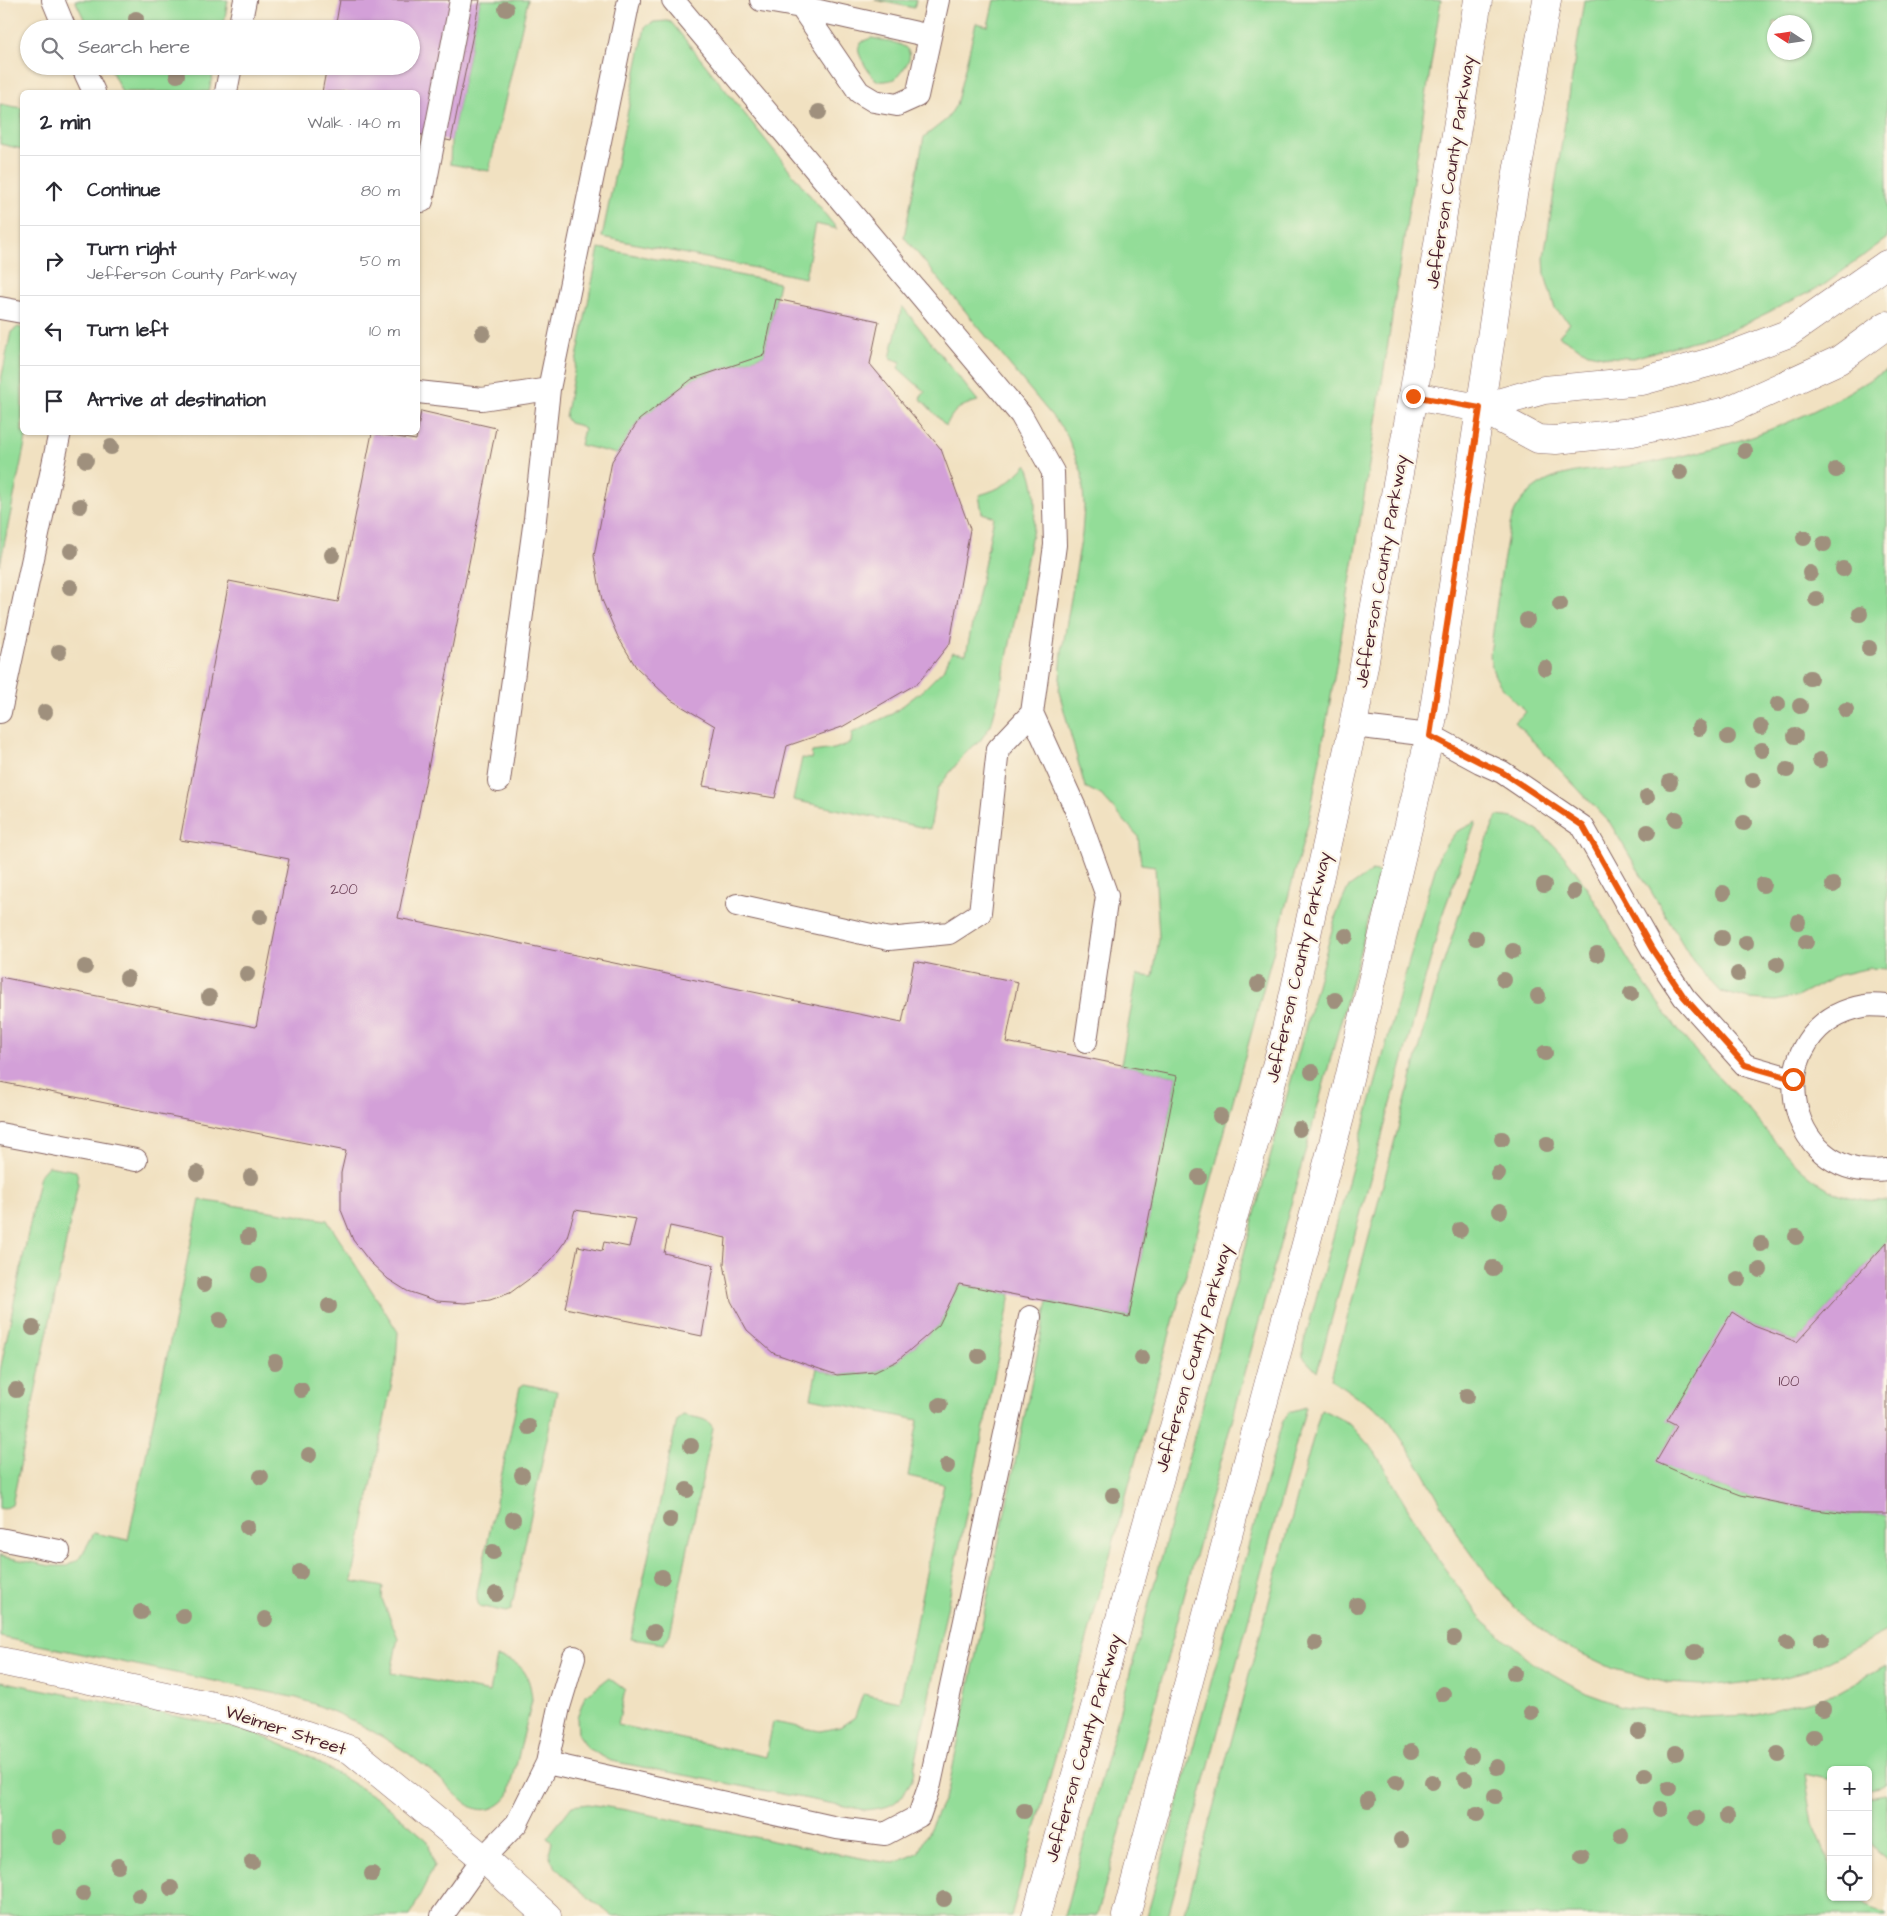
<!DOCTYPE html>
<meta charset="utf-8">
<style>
body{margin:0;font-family:"Architects Daughter",sans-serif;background:#f7f7f7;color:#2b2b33}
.controls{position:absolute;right:15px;bottom:15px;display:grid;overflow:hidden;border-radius:8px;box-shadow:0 1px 4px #0004}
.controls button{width:45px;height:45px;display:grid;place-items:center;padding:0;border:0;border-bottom:1px solid #e1e1e2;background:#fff;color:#2b2b33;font:25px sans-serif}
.compass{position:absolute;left:1767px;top:15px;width:45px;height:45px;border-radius:50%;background:#fff;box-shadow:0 1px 4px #0004;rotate:282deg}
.stop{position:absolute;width:15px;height:15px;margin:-11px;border:4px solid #ea580c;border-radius:50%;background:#fff}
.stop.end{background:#ea580c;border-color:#fff;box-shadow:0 1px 5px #0008}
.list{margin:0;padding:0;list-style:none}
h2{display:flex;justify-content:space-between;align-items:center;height:65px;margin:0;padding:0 20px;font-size:21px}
h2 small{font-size:16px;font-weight:400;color:#7c7c81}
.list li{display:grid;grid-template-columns:32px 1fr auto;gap:15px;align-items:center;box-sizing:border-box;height:70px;padding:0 20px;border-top:1px solid #e1e1e2}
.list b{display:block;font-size:19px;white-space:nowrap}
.list p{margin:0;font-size:16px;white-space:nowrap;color:#7c7c81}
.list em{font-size:16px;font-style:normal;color:#7c7c81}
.icon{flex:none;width:28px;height:28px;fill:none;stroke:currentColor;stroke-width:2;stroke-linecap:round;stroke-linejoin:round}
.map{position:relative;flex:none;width:1887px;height:1916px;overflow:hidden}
.search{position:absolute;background:#fff;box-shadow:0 1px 4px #0004;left:20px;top:20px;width:400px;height:55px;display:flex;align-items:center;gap:12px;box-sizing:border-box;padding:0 18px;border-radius:28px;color:#7c7c81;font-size:19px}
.panel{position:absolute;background:#fff;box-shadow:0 1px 4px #0004;left:20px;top:90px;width:400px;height:345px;border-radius:8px}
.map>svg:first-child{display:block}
.green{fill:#93dd98;stroke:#6e7e62;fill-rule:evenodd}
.building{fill:#d3a0d8}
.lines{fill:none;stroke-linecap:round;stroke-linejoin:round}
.service-casing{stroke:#846360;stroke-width:24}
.minor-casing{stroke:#846360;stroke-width:29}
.tertiary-casing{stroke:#846360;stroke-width:29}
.service{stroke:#fff;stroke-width:22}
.minor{stroke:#fff;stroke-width:28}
.tertiary{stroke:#fff;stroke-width:28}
.tree{fill:#9f907d}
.route{stroke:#ea580c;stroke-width:6}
.labels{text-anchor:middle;stroke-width:4.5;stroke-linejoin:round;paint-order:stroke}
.number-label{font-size:15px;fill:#6c3f56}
.street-label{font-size:18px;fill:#4a1f2b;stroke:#fcf5e5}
</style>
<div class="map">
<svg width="1887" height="1916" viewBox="0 0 1887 1916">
<rect width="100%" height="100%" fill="#fcf5e5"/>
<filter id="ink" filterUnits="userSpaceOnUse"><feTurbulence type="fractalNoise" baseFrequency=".02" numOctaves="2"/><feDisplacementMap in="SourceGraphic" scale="10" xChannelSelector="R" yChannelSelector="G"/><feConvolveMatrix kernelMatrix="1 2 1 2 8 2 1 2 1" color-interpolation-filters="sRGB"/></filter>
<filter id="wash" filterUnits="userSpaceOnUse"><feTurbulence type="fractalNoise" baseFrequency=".0096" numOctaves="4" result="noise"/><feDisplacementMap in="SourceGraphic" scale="20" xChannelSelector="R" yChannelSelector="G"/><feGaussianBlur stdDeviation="1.12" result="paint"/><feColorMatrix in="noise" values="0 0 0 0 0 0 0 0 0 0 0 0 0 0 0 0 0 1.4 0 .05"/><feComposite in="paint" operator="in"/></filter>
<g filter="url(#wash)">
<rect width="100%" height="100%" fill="#f1e1c1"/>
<!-- green -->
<path class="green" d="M75 0H228L223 29H89Z
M480 0H528L489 171 450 164 451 141Z
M875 0H916L914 8Z
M994 0H1441C1398 273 1359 548 1309 820L1049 1780 1011 1916H612C598 1904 554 1873 550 1857 548 1852 551 1847 552 1842L547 1838 572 1806 588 1804 627 1810 787 1844 877 1861 895 1863 918 1853 948 1791 1048 1301 1129 1317 1177 1076 1121 1065 1137 975 1153 977 1159 938 1155 866 1141 864 1138 836 1101 795 1085 787 1059 692 1062 651 1082 534 1084 506 1082 473 1066 433 904 237 924 137 947 119 956 105 976 23 988 26Z
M1584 0H1887V238L1824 285 1732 330 1686 343 1633 358 1608 357 1588 353 1559 336 1570 323 1555 309 1545 275 1544 257ZM1774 22H1804V52H1774Z
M667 21 671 22 837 229 816 224 805 278 602 237 645 27 654 22Z
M872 38C902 44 926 46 895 79 890 80 885 82 879 81 873 79 870 73 866 67 858 53 852 43 872 38Z
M109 66H215L209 92H122Z
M0 104 22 108V149L0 144Z
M599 248 779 283 764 355 692 379 639 420 617 454 580 445 584 429 581 426 569 423 565 417Z
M902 306 978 401C960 406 954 409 946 426L920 398 925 392 898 368 901 362 890 358Z
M18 327 22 328V432L27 433 0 565V385L11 332Z
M1887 370V969L1870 968 1839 975 1799 996 1776 1001 1750 999 1721 992 1693 961 1610 823 1515 722 1526 712C1507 692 1492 684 1490 654 1495 618 1499 581 1506 546 1508 534 1510 520 1516 509 1543 465 1593 472 1638 465 1702 454 1767 435 1825 405 1846 395 1866 381 1887 370Z
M1027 464C1036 483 1036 503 1034 524L1001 688 991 725 980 741 967 751 937 789 930 829 793 800 802 758 811 759 812 752 834 749 851 743 852 733 892 714 923 690 944 669 952 652 966 654 994 517 982 513 979 495C1002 489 1011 481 1027 464Z
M1497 816C1504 817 1513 817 1519 820 1575 845 1603 923 1636 971 1654 998 1676 1029 1697 1053 1711 1069 1726 1084 1740 1100 1767 1131 1797 1174 1835 1192 1852 1199 1869 1201 1887 1201V1242L1797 1342 1754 1326 1733 1313 1668 1421 1677 1426 1657 1462 1692 1478 1704 1481 1741 1495 1764 1500 1808 1509 1848 1514H1887V1631L1809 1671 1781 1678 1717 1686 1668 1683 1614 1669 1559 1643 1518 1611 1489 1578 1461 1539 1424 1473 1387 1417 1331 1379 1436 986 1469 885Z
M1476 822 1444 910 1317 1372 1303 1357V1346L1427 896 1440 853 1456 832Z
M1372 871 1380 873 1379 881 1097 1916H1064L1336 915 1348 888Z
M48 1166 76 1171 78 1177V1184L12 1505 4 1509 0 1508V1371L40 1175Z
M200 1200 327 1220 398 1332 396 1362 352 1581 383 1587 382 1599 398 1638 391 1673 490 1692 497 1657C523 1661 530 1675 532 1700L509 1795C501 1805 491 1812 477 1809 465 1806 446 1784 436 1775 427 1768 418 1761 409 1754 374 1730 337 1711 297 1698L0 1637V1556L51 1566H67L80 1558 94 1533 128 1540Z
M959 1284 1011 1294 912 1780C897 1805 894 1807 865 1810L611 1761 587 1748 578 1735 577 1717 585 1696 609 1678 625 1690 618 1725 766 1757 773 1722 820 1731 840 1727 855 1717 863 1694 900 1702 944 1484 908 1476 918 1420 811 1398 817 1368 835 1375 875 1372 897 1361 939 1325Z
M524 1384 557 1391 511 1610 506 1612 479 1606 477 1600V1592L520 1387Z
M1306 1407 1168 1916H1147L1282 1423 1289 1412Z
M1321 1409 1350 1424 1375 1452 1437 1558 1484 1622 1533 1663 1586 1693 1622 1706 1700 1717 1752 1715 1835 1694 1887 1665V1785L1881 1788 1868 1790V1770H1831V1780L1805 1774 1813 1824 1831 1866V1897H1857L1865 1906 1887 1914V1916H1184Z
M683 1415C694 1418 708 1417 713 1428L670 1634 664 1644 631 1639 677 1420Z
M0 1681 250 1731 308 1756 380 1800 428 1841 434 1866 413 1910 410 1916H0Z
M1887 1794V1861L1878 1854 1868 1840V1797Z"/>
<g id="blocks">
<!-- building -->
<path class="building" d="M340 0H480L451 141 418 134V92H322L327 66H411V29H335Z
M776 299 879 321 870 364 941 449 970 529 950 643 918 683 842 727 787 746 775 798 703 786 715 726 671 700 636 667 618 637 602 600 594 556 612 461 639 420 692 379 764 355Z
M421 411 496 428 398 918 902 1023 914 961 1018 982 1006 1042 1177 1076 1129 1317 959 1284 939 1325 897 1361 875 1372 837 1375 773 1353 747 1330 731 1301 724 1264 726 1238 670 1226 664 1253 714 1265 702 1336 565 1308 578 1246 602 1251 604 1242 629 1247 636 1219 575 1210 566 1240 552 1259 536 1274 510 1293 490 1300 465 1303 437 1301 407 1291 388 1279 370 1262 353 1240 341 1210V1173L346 1151 0 1082V977L256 1027 289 859 232 848 180 840 229 581 338 602 372 433 416 440Z
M1887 1242V1514H1848L1808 1509 1764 1500 1741 1495 1704 1481 1692 1478 1656 1462 1677 1426 1667 1421 1732 1312 1754 1326 1797 1342Z"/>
</g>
</g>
<g filter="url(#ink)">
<use href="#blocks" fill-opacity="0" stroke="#846360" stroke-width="1"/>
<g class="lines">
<!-- service casing -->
<g class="service-casing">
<path id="service" d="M53 0 65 29
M673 0 1021 415 1053 472 1055 545 1032 713 998 749 980 913 949 933 889 939 737 905
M761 0 801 7 930 36
M803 0 801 7 859 92 874 101 897 105 917 96 938 0
M239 29 245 0
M82 66 94 92
M226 92 231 66
M418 200 422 201 461 0
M0 308 22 312
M418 392 482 399 549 389
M0 712 60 432
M1032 713 1076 810 1107 896 1086 1041
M1353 726 1430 735 1480 762 1502 772 1583 827 1652 949 1684 997 1745 1065 1793 1079
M499 781 535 519 549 389 629 0
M1887 1006C1880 1006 1871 1004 1864 1006 1758 1025 1779 1183 1887 1170
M0 1134 136 1160
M0 1539 59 1551
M547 1763 559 1707 574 1657
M442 1916 483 1858 517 1823 547 1763 837 1828 885 1834 919 1816 930 1784 1030 1317"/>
</g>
<!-- minor casing -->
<g class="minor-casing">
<path id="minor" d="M1413 396 1480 408 1538 439 1556 440 1632 432 1727 411 1839 360 1887 325
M1480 408 1544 390 1642 381 1715 361 1787 334 1887 264
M0 1661 232 1710 351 1750 483 1858 547 1916"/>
</g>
<!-- tertiary casing -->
<g class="tertiary-casing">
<path id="tertiary" d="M1036 1916 1284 1038 1353 726 1413 396 1478 0
M1126 1916 1340 1117 1430 735 1512 201 1547 0"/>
</g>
<!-- service -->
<use href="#service" class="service"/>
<!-- minor -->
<use href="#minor" class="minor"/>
<!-- tertiary -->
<use href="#tertiary" class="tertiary"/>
</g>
<!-- trees -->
<g class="tree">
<circle cx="506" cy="9" r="8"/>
<circle cx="136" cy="19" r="8"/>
<circle cx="177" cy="75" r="8"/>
<circle cx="819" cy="112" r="8"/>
<circle cx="483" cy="333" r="8"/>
<circle cx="111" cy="447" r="8"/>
<circle cx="1745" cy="451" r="8"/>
<circle cx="86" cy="460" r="8"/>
<circle cx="1836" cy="470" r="8"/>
<circle cx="1680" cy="472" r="8"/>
<circle cx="80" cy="506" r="8"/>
<circle cx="1804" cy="538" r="8"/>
<circle cx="1824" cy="544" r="8"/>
<circle cx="71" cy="551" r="8"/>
<circle cx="332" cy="555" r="8"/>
<circle cx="1843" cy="569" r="8"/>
<circle cx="1810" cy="573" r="8"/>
<circle cx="70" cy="587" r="8"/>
<circle cx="1816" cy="599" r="8"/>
<circle cx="1560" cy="604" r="8"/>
<circle cx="1860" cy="614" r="8"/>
<circle cx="1527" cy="620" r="8"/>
<circle cx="1869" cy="648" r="8"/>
<circle cx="59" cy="652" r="8"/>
<circle cx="1545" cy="668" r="8"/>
<circle cx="1810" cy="678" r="8"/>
<circle cx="1778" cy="704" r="8"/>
<circle cx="1800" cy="706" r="8"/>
<circle cx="1846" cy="710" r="8"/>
<circle cx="45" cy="712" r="8"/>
<circle cx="1761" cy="727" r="8"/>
<circle cx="1699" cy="728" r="8"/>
<circle cx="1795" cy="736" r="8"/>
<circle cx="1728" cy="737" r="8"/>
<circle cx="1762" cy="750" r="8"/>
<circle cx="1820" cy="760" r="8"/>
<circle cx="1787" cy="770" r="8"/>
<circle cx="1753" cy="780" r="8"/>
<circle cx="1670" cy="782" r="8"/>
<circle cx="1647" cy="797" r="8"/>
<circle cx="1676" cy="819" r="8"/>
<circle cx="1744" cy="823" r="8"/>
<circle cx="1648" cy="832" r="8"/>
<circle cx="1544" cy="885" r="8"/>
<circle cx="1763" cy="885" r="8"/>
<circle cx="1833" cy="885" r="8"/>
<circle cx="1574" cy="892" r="8"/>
<circle cx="1723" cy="893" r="8"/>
<circle cx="260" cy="917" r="8"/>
<circle cx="1798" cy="922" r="8"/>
<circle cx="1346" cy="936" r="8"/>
<circle cx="1476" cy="938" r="8"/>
<circle cx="1722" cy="938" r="8"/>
<circle cx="1806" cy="942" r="8"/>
<circle cx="1746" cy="943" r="8"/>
<circle cx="1513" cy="951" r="8"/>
<circle cx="1597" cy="954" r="8"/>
<circle cx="1777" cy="964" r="8"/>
<circle cx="85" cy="967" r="8"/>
<circle cx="247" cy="974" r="8"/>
<circle cx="1738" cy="974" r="8"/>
<circle cx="127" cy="978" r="8"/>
<circle cx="1504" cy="980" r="8"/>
<circle cx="1258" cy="984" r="8"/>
<circle cx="1631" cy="994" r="8"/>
<circle cx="1538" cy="996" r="8"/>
<circle cx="209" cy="997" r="8"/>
<circle cx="1335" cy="1000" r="8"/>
<circle cx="1545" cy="1053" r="8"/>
<circle cx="1312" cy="1072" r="8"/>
<circle cx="1220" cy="1116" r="8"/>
<circle cx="1299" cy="1129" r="8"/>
<circle cx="1502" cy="1139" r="8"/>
<circle cx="1547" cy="1144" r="8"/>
<circle cx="197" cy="1173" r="8"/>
<circle cx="1498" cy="1174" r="8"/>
<circle cx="251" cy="1177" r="8"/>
<circle cx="1199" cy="1177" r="8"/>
<circle cx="1500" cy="1211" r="8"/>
<circle cx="1460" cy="1230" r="8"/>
<circle cx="248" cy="1237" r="8"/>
<circle cx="1796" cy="1237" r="8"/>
<circle cx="1761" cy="1244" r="8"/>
<circle cx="1493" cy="1268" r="8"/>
<circle cx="1760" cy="1270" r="8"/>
<circle cx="259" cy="1275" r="8"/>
<circle cx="1738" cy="1279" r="8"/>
<circle cx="204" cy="1284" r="8"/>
<circle cx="329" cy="1306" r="8"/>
<circle cx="220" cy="1320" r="8"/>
<circle cx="33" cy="1328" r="8"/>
<circle cx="979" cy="1356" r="8"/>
<circle cx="1142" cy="1358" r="8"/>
<circle cx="275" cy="1362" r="8"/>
<circle cx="16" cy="1390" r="8"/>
<circle cx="301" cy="1390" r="8"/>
<circle cx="1467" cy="1396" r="8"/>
<circle cx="940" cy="1405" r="8"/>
<circle cx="529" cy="1427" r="8"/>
<circle cx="691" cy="1446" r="8"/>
<circle cx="309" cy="1455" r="8"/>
<circle cx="947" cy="1466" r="8"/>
<circle cx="522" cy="1475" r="8"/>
<circle cx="261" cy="1477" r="8"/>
<circle cx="687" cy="1490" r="8"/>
<circle cx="1113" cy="1495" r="8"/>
<circle cx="513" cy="1519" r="8"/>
<circle cx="670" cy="1520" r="8"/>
<circle cx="247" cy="1527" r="8"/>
<circle cx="493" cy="1552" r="8"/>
<circle cx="300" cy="1572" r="8"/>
<circle cx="662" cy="1577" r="8"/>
<circle cx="496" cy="1594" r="8"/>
<circle cx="1357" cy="1605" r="8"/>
<circle cx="141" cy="1612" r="8"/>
<circle cx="183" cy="1616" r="8"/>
<circle cx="265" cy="1619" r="8"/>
<circle cx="654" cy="1632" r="8"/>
<circle cx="1454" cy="1638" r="8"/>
<circle cx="1821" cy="1640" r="8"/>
<circle cx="1315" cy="1643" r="8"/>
<circle cx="1787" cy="1643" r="8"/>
<circle cx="1695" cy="1652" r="8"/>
<circle cx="1514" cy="1673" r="8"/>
<circle cx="1443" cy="1694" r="8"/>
<circle cx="1823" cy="1709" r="8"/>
<circle cx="1531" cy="1713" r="8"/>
<circle cx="1639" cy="1732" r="8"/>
<circle cx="1813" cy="1737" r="8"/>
<circle cx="1411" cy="1752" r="8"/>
<circle cx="1676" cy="1753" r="8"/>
<circle cx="1778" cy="1754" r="8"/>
<circle cx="1471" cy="1756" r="8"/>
<circle cx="1497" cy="1767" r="8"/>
<circle cx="1645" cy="1775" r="8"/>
<circle cx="1465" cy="1779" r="8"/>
<circle cx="1396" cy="1782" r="8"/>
<circle cx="1432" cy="1782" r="8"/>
<circle cx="1669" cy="1788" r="8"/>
<circle cx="1495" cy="1796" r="8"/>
<circle cx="1368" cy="1800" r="8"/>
<circle cx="1660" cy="1809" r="8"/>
<circle cx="1024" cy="1811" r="8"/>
<circle cx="1477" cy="1814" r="8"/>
<circle cx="1727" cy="1816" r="8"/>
<circle cx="1697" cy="1818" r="8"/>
<circle cx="1621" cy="1835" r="8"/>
<circle cx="60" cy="1837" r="8"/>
<circle cx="1401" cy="1840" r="8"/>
<circle cx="1582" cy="1857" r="8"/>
<circle cx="252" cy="1862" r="8"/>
<circle cx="118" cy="1866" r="8"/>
<circle cx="372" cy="1874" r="8"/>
<circle cx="171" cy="1888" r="8"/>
<circle cx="83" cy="1894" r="8"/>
<circle cx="139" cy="1895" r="8"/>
<circle cx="944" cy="1899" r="8"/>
</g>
</g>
<g class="lines" filter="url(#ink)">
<!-- route -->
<path class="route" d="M1413 396 1480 408 1430 736 1480 762 1502 772 1583 826 1652 949 1684 997 1745 1065 1793 1079"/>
</g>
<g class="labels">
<!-- number labels -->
<g class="number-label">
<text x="344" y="894">200</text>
<text x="1789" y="1386">100</text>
</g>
<!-- street labels -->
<g class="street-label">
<text transform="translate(1450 172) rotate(-81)" y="6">Jefferson County Parkway</text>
<text transform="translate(1381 571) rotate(-80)" y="6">Jefferson County Parkway</text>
<text transform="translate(1298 967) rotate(-77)" y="6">Jefferson County Parkway</text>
<text transform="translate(1193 1358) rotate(-74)" y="6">Jefferson County Parkway</text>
<text transform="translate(286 1730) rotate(18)" y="6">Weimer Street</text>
<text transform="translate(1083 1748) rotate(-74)" y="6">Jefferson County Parkway</text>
</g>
</g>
</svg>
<div class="controls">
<button>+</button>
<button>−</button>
<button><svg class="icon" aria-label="locate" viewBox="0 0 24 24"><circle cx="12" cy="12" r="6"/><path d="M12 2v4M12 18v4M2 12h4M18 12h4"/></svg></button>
</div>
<svg class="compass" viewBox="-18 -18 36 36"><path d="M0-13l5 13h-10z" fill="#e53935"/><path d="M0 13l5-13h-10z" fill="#7c7c81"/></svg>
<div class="stop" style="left:1793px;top:1079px"></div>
<div class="stop end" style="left:1413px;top:396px"></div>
<div class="search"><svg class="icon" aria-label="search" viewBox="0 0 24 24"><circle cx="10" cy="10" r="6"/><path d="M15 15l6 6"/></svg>Search here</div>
<section class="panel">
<h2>2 min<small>Walk · 140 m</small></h2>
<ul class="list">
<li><svg class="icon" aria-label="ahead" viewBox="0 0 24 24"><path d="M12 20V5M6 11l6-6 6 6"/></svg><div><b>Continue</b></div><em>80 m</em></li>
<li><svg class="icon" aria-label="right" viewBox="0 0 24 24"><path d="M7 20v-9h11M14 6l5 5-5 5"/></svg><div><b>Turn right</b><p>Jefferson County Parkway</p></div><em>50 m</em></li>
<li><svg class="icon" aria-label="left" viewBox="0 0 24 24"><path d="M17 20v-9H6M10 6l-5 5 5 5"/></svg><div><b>Turn left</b></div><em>10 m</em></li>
<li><svg class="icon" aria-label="arrive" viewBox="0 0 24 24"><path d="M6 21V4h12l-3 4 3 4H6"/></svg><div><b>Arrive at destination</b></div></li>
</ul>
</section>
</div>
